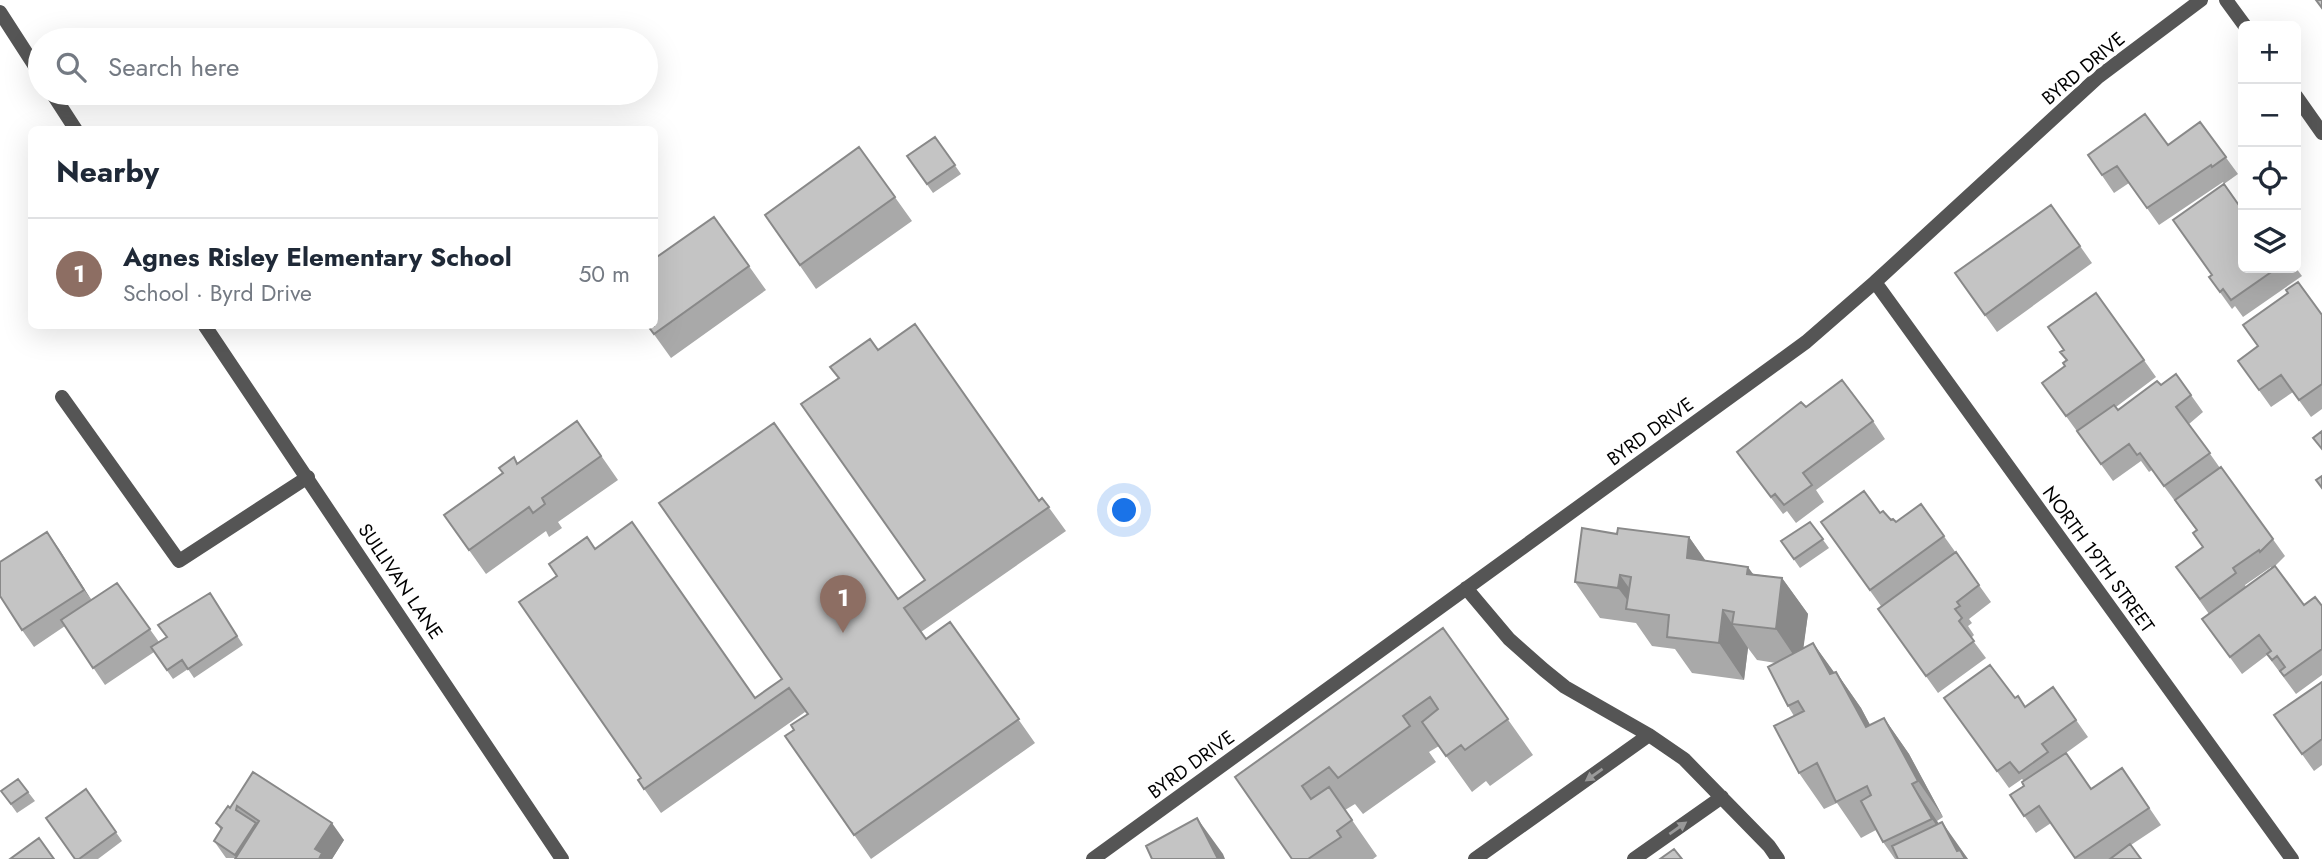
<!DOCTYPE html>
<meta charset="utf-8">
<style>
body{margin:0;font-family:Jost,sans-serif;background:#f6f6f7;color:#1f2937}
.controls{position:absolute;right:21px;top:21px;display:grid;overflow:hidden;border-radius:10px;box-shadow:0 7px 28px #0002}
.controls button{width:63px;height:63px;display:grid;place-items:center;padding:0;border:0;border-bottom:2px solid #e0e1e3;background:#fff;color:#1f2937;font:35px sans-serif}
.you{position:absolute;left:1125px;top:511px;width:24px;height:24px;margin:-18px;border:5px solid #fff;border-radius:50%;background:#1a73e8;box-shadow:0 0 0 10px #1a73e833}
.badge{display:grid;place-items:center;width:46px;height:46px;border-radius:50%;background:#0b8043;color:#fff;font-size:23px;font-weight:700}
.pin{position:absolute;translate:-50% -58px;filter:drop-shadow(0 2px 4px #0008)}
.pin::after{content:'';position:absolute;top:37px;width:24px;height:21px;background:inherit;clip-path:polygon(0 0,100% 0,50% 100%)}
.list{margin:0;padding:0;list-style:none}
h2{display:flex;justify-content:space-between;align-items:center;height:91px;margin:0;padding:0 28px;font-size:30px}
h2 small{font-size:23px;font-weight:400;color:#747a83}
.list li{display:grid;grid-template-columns:46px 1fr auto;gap:21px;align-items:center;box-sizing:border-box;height:112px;padding:0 28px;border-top:2px solid #e0e1e3}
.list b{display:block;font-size:26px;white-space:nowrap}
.list p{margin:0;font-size:23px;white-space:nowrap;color:#747a83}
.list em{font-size:23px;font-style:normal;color:#747a83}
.icon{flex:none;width:38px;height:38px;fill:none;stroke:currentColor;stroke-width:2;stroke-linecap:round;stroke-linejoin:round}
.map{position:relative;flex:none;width:2322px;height:859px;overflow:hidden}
.search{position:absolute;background:#fff;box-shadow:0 7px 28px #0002;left:28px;top:28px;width:630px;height:77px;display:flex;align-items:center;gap:18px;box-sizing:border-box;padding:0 24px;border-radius:38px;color:#747a83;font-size:26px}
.panel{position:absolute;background:#fff;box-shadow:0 7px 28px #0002;left:28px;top:126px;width:630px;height:203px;border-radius:10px}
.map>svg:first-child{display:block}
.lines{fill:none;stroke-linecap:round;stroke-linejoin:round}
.service{stroke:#555;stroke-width:14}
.minor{stroke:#555;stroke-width:14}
.tertiary{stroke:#555;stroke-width:14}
.wall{fill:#a9a9a9;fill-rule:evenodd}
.shaded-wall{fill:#898989}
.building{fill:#c4c4c4;stroke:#898989;stroke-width:2}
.oneway{fill:#999}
.labels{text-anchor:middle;stroke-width:7;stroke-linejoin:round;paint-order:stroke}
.street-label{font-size:19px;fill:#000;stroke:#fff}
</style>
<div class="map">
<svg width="2322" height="859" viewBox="0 0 2322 859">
<rect width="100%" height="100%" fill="#fff"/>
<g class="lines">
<!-- service -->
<path class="service" d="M62 397 179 561 308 477"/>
<!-- minor -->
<path class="minor" d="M2226 0 2245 26
M2296 96 2322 133
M1875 282 2292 859
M1466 588 1509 639 1544 670 1565 687 1649 735 1684 759 1769 846 1778 859
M1093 859 1806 342 1875 282 2097 78 2201 0
M1475 859 1649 735
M1634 859 1722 797"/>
<!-- tertiary -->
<path class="tertiary" d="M0 12 40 74
M52 93 76 130
M205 326 562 859"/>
</g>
<!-- wall -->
<path class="wall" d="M2200 122 2238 174 2224 184 2223 182 2159 225 2129 183 2114 193 2088 155 2168 145Z
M935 137 961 174 933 193 907 156Z
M859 147 912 221 816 289 765 215Z
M2051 205 2092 263 1997 332 1955 273Z
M714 217 766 290 671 358 648 326Z
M2243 268H2296L2302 276 2243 317 2235 306 2232 309 2209 277Z
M2096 293 2156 377 2116 407 2118 410 2161 385 2176 374 2203 412 2189 424 2220 468 2221 467 2285 556 2275 566 2304 605 2322 606V675L2296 694 2267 655 2242 674 2202 619 2209 614 2176 567 2203 547 2197 531 2152 470 2149 472 2141 461 2113 481 2042 383 2065 366 2066 361 2064 350ZM2271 567V568L2246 587 2245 585Z
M2322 315V409L2311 417 2293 392 2271 407 2238 361Z
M878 350 1039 501 1042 498 1066 531 921 632 926 639 950 622 1035 743 871 859 785 736 794 730 807 714 805 712 661 813 638 780 641 778 595 549 755 698 925 580Z
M1806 407 1873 421 1885 439 1816 490 1824 502 1796 523 1787 511 1783 514 1737 452Z
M577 421 618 480 558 522 562 528 549 537 546 531 486 574 444 515 503 473 514 457 518 463Z
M1921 504 1991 602 1969 619 1972 623 1968 626 1974 635 1971 638 1986 658 1938 693 1878 609 1881 606 1821 522 1880 513 1891 520 1896 522Z
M1810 522 1829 548 1800 568 1781 541Z
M47 532 91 600 117 583 159 642 167 637 210 593 243 645 194 678 188 669 173 679 154 652 105 685 65 626 34 647 22 630Z
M1617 534 1689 537 1706 561 1754 574 1782 578 1808 614 1803 648 1813 643 1834 673 1836 672 1861 708 1870 725 1884 718 1909 754 1943 817 1937 821 1939 824 1968 859H1895L1883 842 1876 830 1861 838 1837 803 1824 809 1799 773 1794 716 1788 706 1776 663 1757 660 1748 648 1744 680 1692 673 1675 649 1652 646 1636 623 1600 618 1575 582Z
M1443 628 1533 755 1490 786 1486 781 1472 792 1439 746 1429 752 1436 762 1363 814 1355 804 1345 810 1377 856 1373 859H1292L1235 777Z
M2322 682V765L2314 771 2274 715Z
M2053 687 2088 737 2066 753 2091 789 2122 768 2161 825 2131 845 2141 859H2076L2051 823 2036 833 2010 795 2024 786V781L2022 779 2009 788 1944 698H2015L2025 707Z
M253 772 344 840 332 859 226 858 214 841 221 830 216 823 230 808Z
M86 789 122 841 98 859H75Z
M1 791 28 792 35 801 17 813Z"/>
<!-- shaded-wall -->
<path class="shaded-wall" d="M47 532 59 549 96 607 84 590Z
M1689 537 1714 573 1687 558Z
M1748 567 1774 603 1747 574Z
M1620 575 1646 612 1635 610 1618 588Z
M1782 578 1808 614 1801 666 1776 629Z
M1723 610 1748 648 1744 680 1719 643Z
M1813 643 1839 679 1830 674Z
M1836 672 1861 708 1891 764 1866 727Z
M1884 718 1909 754 1943 817 1918 781Z
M1912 784 1937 821 1957 855 1932 819Z
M1197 818 1223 854 1225 859H1218Z
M1942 822 1968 859H1963L1957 851Z
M256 823 268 840 238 859 235 855Z
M332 823 344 840 332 859H319L315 849Z"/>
<!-- building -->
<path class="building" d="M2316 0H2322V8Z
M2145 114 2168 145 2200 122 2226 157 2212 167 2211 165 2147 208 2117 166 2102 175 2088 155Z
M935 137 955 165 927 184 907 156Z
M859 147 895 197 800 265 765 215Z
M2224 184 2243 211V268H2277L2231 300 2223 289 2220 292 2209 277 2212 275 2173 220Z
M2051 205 2080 246 1985 315 1955 273Z
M714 217 749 266 654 334 648 326H654V259Z
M2298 282 2322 315V384L2299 400 2281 375 2259 390 2238 361 2258 346 2243 325 2288 293 2286 290Z
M2096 293 2144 360 2066 416 2042 383 2065 366 2063 363 2067 360 2060 352 2064 350 2048 327Z
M915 324 1039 501 1042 498 1049 507 904 608 926 639 950 622 1019 719 854 835 785 736 794 730 791 725 808 714 789 688 644 789 638 780 641 778 519 602 557 576 549 564 587 537 595 549 632 522 755 698 782 679 659 503 774 423 898 599 925 580 801 404 839 378 830 367 870 339 878 350Z
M2176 374 2191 395 2176 407 2210 453 2164 486 2140 453 2137 455 2129 444 2101 464 2077 431 2114 405 2118 410 2157 381 2161 385Z
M1842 380 1873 421 1803 473 1812 485 1784 505 1775 494 1771 497 1737 452 1801 402 1806 407Z
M577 421 601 456 542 498 545 504 533 513 529 507 469 550 444 515 503 473 499 468 514 457 517 464Z
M2322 431V449L2313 438Z
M2221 467 2273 539 2260 552 2259 550 2233 568 2236 573 2200 599 2176 567 2203 547 2193 533 2197 530 2175 500Z
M2322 476V488L2316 480Z
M1864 491 1880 513 1883 511 1891 520 1893 519 1896 522 1921 504 1944 536 1870 590 1821 522Z
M1810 522 1823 539 1794 559 1781 541Z
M1582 528 1617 534 1618 528 1689 537 1687 558 1748 567 1747 574 1782 578 1776 629 1732 624 1734 612 1723 610 1719 643 1667 637 1669 615 1626 609 1631 577 1620 575 1618 588 1575 582Z
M47 532 84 590 22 630 0 596V562Z
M1956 552 1979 585 1957 602 1960 606 1955 609 1962 618 1959 621 1974 641 1926 676 1878 609Z
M2275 566 2304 605 2315 597 2322 606V649L2284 676 2280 671 2285 667 2277 656 2272 660 2267 654 2271 651 2259 635 2230 657 2202 619Z
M117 583 150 629 93 668 61 620Z
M210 593 237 636 188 669 182 660 167 670 151 647 167 637 158 625Z
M1443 628 1508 719 1465 750 1461 745 1446 756 1422 722 1438 709 1430 697 1403 716 1410 726 1338 778 1329 767 1302 786 1311 799 1329 787 1352 820 1337 831 1341 837 1308 859H1292L1235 777Z
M1813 643 1830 674 1836 672 1866 727 1884 718 1918 781 1912 784 1932 819 1883 842 1861 801 1871 795 1867 786 1836 802 1817 763 1799 773 1774 726 1804 711 1798 701 1788 706 1768 667Z
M1990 665 2015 698 2018 696 2025 707 2053 687 2076 720 2042 744 2048 752 2019 773 2010 762 1997 771 1944 698Z
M2322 682V739L2302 754 2274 715Z
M2066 753 2091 789 2122 768 2149 808 2075 858 2039 806 2024 816 2010 795 2024 786 2022 782Z
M253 772 332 823 315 849 322 853 319 859H235L259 821 237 806 236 810 256 823 235 855 214 841 222 828 216 823 228 806 230 808Z
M18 779 28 792 11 804 1 791Z
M86 789 116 832 79 859H75L46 818Z
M1197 818 1218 859H1152L1146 846Z
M1942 822 1957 851 1960 850 1965 859H1898L1892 846Z
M39 838 54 859H10Z
M2130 844 2141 859H2110Z
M1674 849 1682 859H1660Z"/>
<!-- one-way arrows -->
<defs><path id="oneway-solid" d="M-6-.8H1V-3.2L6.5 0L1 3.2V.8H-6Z" transform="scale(1.75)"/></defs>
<g class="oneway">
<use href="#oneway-solid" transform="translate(1594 775) rotate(145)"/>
<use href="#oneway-solid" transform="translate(1678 828) rotate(-35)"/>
</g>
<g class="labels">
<!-- street labels -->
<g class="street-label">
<text transform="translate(2083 68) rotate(-40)" y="7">BYRD DRIVE</text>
<text transform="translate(1650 431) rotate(-36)" y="7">BYRD DRIVE</text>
<text transform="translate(2099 559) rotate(54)" y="7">NORTH 19TH STREET</text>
<text transform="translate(401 581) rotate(56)" y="7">SULLIVAN LANE</text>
<text transform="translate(1191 764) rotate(-36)" y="7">BYRD DRIVE</text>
</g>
</g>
</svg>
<div class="controls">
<button>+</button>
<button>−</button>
<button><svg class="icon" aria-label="locate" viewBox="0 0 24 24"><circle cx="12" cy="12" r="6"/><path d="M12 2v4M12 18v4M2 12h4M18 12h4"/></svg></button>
<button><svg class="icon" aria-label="layers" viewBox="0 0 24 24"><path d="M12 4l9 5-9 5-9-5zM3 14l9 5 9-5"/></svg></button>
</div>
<div class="you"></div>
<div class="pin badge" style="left:843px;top:633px;background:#8d6e63">1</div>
<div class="search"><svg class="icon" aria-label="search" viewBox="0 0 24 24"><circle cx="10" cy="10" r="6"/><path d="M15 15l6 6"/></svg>Search here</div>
<section class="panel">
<h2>Nearby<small></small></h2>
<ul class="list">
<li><span class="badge" style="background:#8d6e63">1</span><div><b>Agnes Risley Elementary School</b><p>School · Byrd Drive</p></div><em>50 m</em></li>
</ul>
</section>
</div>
